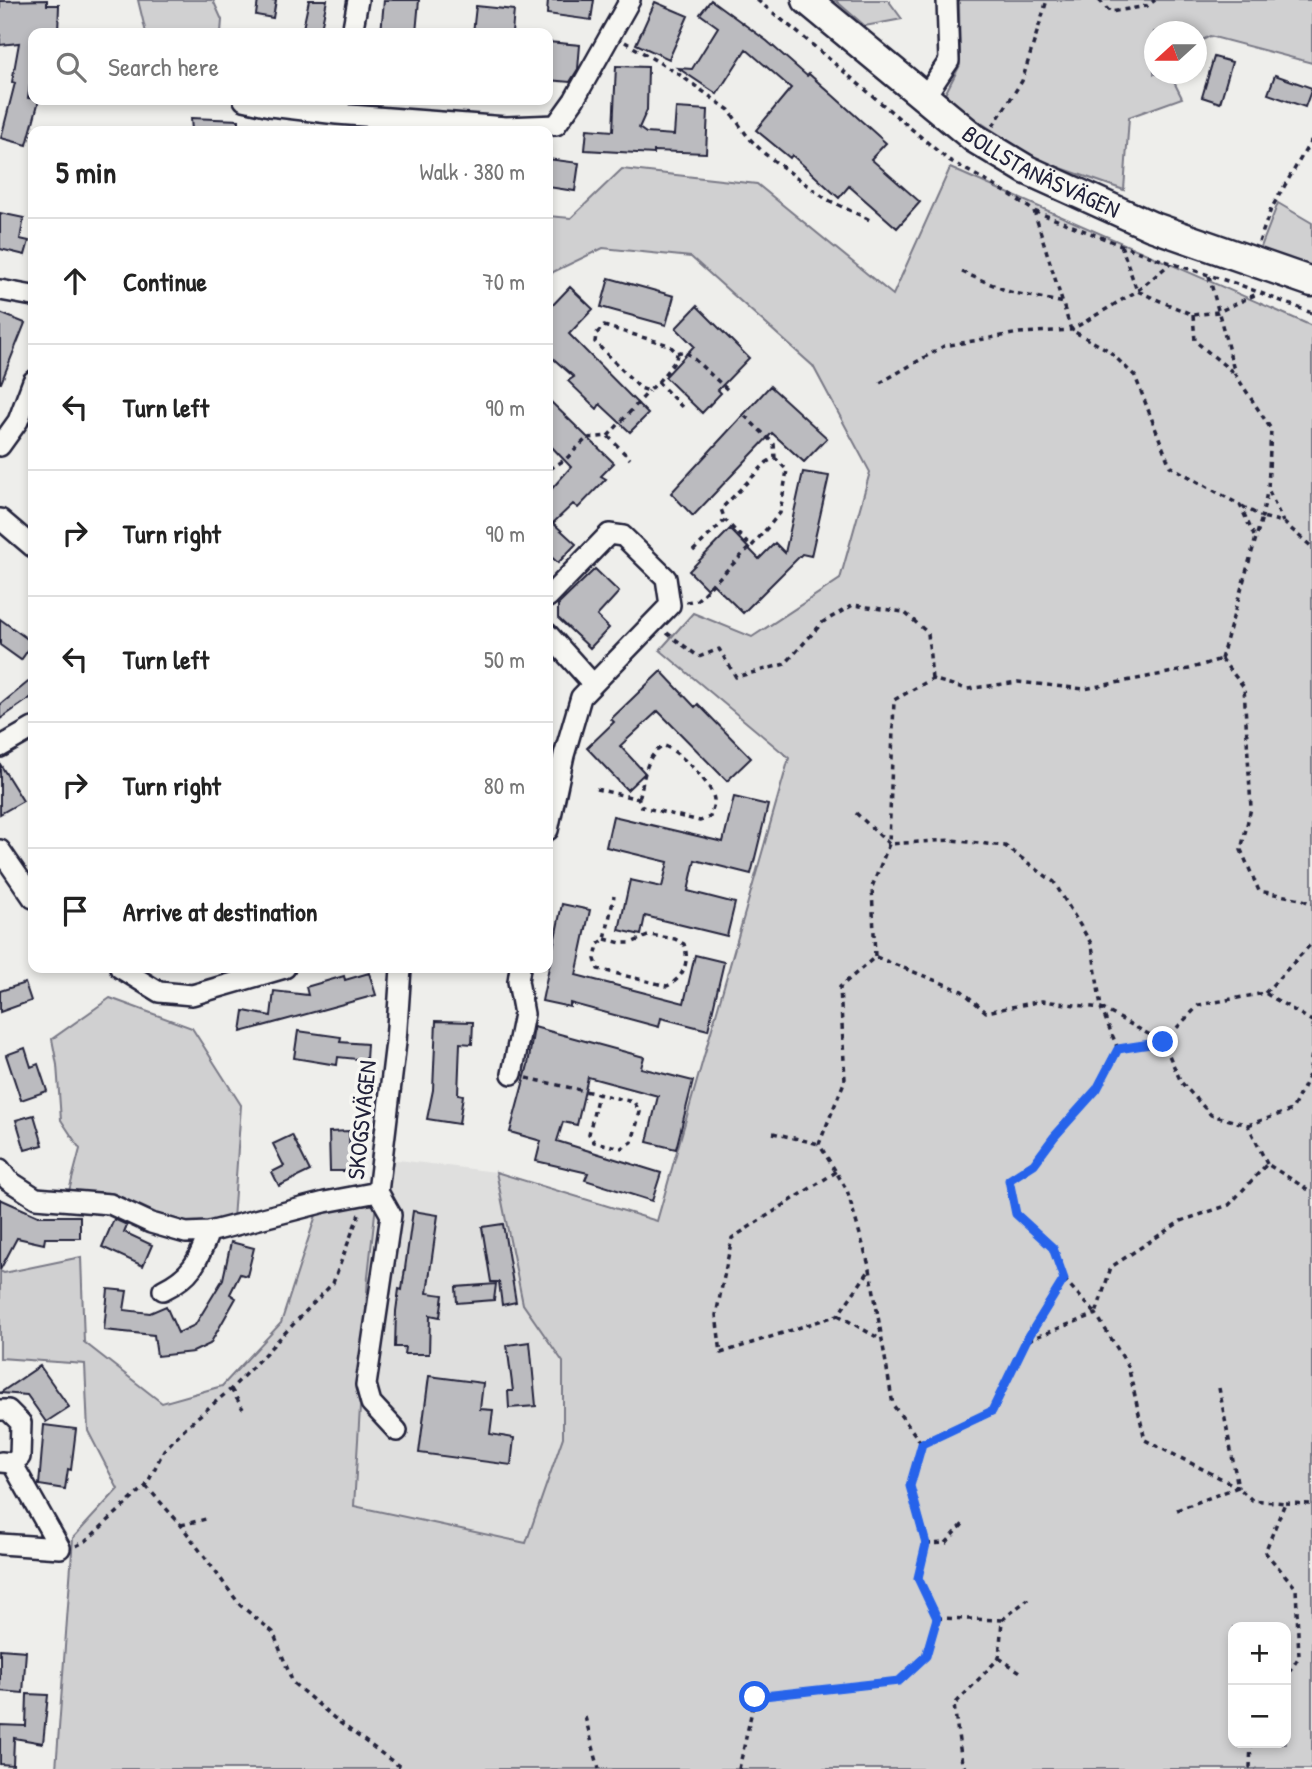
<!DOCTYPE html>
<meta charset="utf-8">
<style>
body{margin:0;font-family:"Patrick Hand",sans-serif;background:#f2f2f2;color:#222}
.controls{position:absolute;right:21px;bottom:21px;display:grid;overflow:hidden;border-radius:14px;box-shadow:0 4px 10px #0003}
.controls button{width:63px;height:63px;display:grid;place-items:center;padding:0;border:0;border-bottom:2px solid #e0e0e0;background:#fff;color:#222;font:35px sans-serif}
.compass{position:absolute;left:1144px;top:21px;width:63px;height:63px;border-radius:50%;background:#fff;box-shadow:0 4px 10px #0003;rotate:249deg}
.stop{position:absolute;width:21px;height:21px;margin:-16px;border:5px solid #2563eb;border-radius:50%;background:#fff}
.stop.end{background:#2563eb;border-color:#fff;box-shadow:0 2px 7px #0008}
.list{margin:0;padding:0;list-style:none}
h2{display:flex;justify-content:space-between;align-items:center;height:91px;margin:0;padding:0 28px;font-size:30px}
h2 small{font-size:23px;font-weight:400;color:#767676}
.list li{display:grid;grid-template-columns:46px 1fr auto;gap:21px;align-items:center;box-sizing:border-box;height:126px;padding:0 28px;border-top:2px solid #e0e0e0}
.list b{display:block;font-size:26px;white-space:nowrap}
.list em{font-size:23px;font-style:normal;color:#767676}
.icon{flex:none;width:38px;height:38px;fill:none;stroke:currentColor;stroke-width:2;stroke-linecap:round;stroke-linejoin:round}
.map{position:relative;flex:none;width:1312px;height:1769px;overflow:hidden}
.search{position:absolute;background:#fff;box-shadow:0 4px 10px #0003;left:28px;top:28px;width:525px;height:77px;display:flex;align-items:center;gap:18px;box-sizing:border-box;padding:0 24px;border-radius:14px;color:#767676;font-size:26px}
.panel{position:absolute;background:#fff;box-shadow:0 4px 10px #0003;left:28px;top:126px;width:525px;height:847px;border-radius:14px}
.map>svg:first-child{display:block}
.built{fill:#dfdfde}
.green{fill:#d0d0d1;stroke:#797986;stroke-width:2;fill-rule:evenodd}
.building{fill:#bbbbbf;stroke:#22223b;stroke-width:2}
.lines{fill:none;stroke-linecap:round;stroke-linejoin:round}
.street-casing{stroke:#22223b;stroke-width:24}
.secondary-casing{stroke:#22223b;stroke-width:33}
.path{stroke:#22223b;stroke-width:3.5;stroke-dasharray:5 5;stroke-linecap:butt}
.street{stroke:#f6f6f2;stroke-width:19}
.secondary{stroke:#f6f6f2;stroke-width:28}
.route{stroke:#2563eb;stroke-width:9}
.labels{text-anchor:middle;stroke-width:7;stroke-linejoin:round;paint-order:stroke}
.street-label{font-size:24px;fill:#22223b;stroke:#f6f6f2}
</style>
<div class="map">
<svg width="1312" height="1769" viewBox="0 0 1312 1769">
<rect width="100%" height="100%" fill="#eeeeeb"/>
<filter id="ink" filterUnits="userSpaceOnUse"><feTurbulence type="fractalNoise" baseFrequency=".0143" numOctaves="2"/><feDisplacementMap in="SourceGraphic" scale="14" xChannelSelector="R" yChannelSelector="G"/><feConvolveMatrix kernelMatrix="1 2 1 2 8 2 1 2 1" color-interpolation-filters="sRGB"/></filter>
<g filter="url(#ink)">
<!-- built -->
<path class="built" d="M390 1159 496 1172 523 1304 563 1362V1437L526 1543 354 1506 368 1276 376 1204Z"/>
<!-- green -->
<path class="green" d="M138 0H213L222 20 221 33H146Z
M835 0H888L902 19 865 26Z
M959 0H1312V63L1210 36 1197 43 1196 32H1154V74H1170L1182 98 1129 117 1124 190 1038 160 943 98 960 65Z
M950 168 1312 326V1769H56L73 1538 118 1489 88 1431 85 1364 0 1358V1271L4 1273 81 1257 84 1342 162 1403 222 1386 281 1323 317 1212 376 1204 368 1276 354 1506 526 1543 563 1437V1362L523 1304 496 1172 657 1221 789 758 660 650 693 613 752 637 840 579 870 472 813 366 691 257 603 248 553 272 548 279V216L571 218 622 169 757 184 893 295ZM1233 1627H1286V1743H1233Z
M1278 203 1312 223V277L1256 260Z
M110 998 192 1028 241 1105 233 1220 180 1225 69 1191 80 1149 61 1120 57 1065 52 1039Z"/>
<!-- building -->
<path class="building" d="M47 0V5H59L58 33H33V64L28 98 39 100 27 145 1 138 15 83 12 82 19 43 0 45V1Z
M258 0H276L273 18 256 15Z
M309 0H327L320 33H302Z
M384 0H419L416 33H381Z
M548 0H594L591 20 547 14Z
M711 0 767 41 807 76 809 74 886 143 871 159 920 202 897 228 849 186 839 198 792 155 790 158 756 130 791 88 746 49 717 94 678 68 692 69 718 27 700 14Z
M655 2 688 16 669 59 636 44Z
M476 6 514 10 512 33H473Z
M548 42 580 45 578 69 570 82 548 80Z
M1214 57 1232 62 1220 103 1202 97Z
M616 66 648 67 647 110 639 128 646 133 674 135 676 108 708 110 706 153 654 151V154L585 150 587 129 613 131Z
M1275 75 1312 88 1305 107 1268 94Z
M191 118 239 120V131H192Z
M548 159 579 163 575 191 548 187Z
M0 213 24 218 20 239 29 241 25 255 0 249Z
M609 278 674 296 666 325 601 307Z
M570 287 593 309 569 334 648 414 630 432 600 404 597 409 568 381 574 377 548 354V310Z
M697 306 749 358 718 390 721 393 702 413 665 377 694 346 676 328Z
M0 313 25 323 1 383H0Z
M770 386 827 438 804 462 772 433 693 516 671 493Z
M548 399 614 463 601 476 606 479 578 508 573 504 553 523 576 544 558 563 548 554V493L571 467 548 443Z
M803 472 829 476 811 556 802 554 743 613 712 583 707 589 689 571 730 529 759 559 775 543 785 553Z
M595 569 619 592 597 616 609 628 590 648 558 618V605Z
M0 619 33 643 21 660 0 645Z
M661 671 695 707 698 704 751 758 727 781 658 711 620 746 645 773 627 790 587 748 614 722 611 719Z
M33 678V696L0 719V705Z
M0 764 23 801 0 814Z
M734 797 768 805 751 874 695 860 688 891 735 903 727 936 645 916 641 935 619 930 630 880 662 887 668 862 606 847 613 816 723 842Z
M562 904 590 910 576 975 684 1003 695 955 724 962 708 1030 661 1018 659 1027 570 1003V1007L542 1001Z
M369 973 376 995 241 1032 244 1011 271 1016 274 991 308 995 306 987 344 976 345 980Z
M25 983 31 1001 0 1012V991Z
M436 1021 473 1022 472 1044 460 1043 458 1094 463 1095 459 1124 427 1119 433 1090Z
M534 1027 644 1057 641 1068 693 1081 676 1149 647 1142 658 1096 588 1077 577 1125 563 1122 557 1141 661 1173 652 1201 585 1180 588 1173 536 1161 541 1141 510 1132 528 1065Z
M298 1031 341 1037 340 1042 367 1044 366 1060 338 1057 337 1065 294 1058Z
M25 1048 31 1067 38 1064 47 1091 21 1100 6 1055Z
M34 1115 43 1145 25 1150 16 1120Z
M349 1131 350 1171H330L329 1132Z
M292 1135 310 1171 279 1186 272 1172 284 1166 273 1144Z
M0 1199 38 1216H80V1238H45L44 1244 17 1238 0 1270Z
M413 1211 438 1215 427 1293 443 1295 440 1317 430 1315 429 1354H404L405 1347H395L396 1311 399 1289 402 1290Z
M114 1219 127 1225 124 1232 152 1245 143 1266 102 1247Z
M503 1224 516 1302 502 1305 499 1282H491L482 1227Z
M231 1242 254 1248 247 1276 240 1274 230 1294 236 1298 210 1344 193 1352 157 1356 154 1335 104 1330 108 1289 127 1291 124 1310 150 1313 166 1306 178 1333 195 1325 223 1279Z
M496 1284 494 1300 457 1303 456 1287Z
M530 1342 536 1406 509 1408 508 1391H513L507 1345Z
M40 1366 69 1407 46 1422 27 1395 0 1393Z
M429 1376 483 1383 480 1409 493 1410 490 1434 514 1438 511 1465 419 1453Z
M44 1425 76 1429 71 1470 68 1469 65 1489 39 1485Z
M0 1649 26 1651 23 1693 0 1691Z
M27 1694 48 1695 43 1743 14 1738 13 1765 0 1764V1725L26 1726Z"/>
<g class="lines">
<!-- street casing -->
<g class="street-casing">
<path id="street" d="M352 33 358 0
M924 98 949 61 947 0
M244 100 270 106 337 114
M340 100 337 114 506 127 556 125 574 100 630 0
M0 290 33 296
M0 446 18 421 33 381
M0 519 33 547
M548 597 609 534 623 536 666 578 670 605 581 697 564 755 548 830
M548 634 592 683
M0 747 33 728
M0 850 33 898
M120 968 159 992 192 995 285 968
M512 1074 524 1014 518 981 520 968
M0 1169 8 1180 36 1198 110 1204 151 1223 186 1233 209 1232 325 1202 378 1192
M163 1290C192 1276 198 1261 209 1232
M0 1410H8L21 1423 20 1457 12 1463 1 1462
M397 1431 371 1403 366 1385 391 1215 378 1192 396 1042 401 968
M12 1463 60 1548
M0 1544 60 1548"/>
</g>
<!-- secondary casing -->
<g class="secondary-casing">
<g id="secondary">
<path id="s1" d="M807 0 974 138 1027 170 1151 226 1312 282"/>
</g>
</g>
<!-- path -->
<path class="path" d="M757 0 802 36 947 159 1011 195 1034 211 1149 256 1240 285 1312 313
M1099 0 1110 12 1147 6 1155 0
M625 42 680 75 729 110 748 137 765 154 826 199 870 220
M993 126 1022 81 1047 0
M1034 211 1071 330 1108 350 1135 376 1170 466 1240 505 1255 538
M1259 242 1271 209 1312 139
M1121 245 1137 291 1193 315 1218 312 1259 293
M962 272 1010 292 1064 303
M1209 276 1235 374 1271 429 1268 489 1283 522
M1193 315 1195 341 1235 374
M677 353 685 351 729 391
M658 382 676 360 677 353 669 345 604 326 596 334 595 342 640 388 649 391 658 382 682 407
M880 383 944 346 1019 333 1071 330 1137 291 1171 263
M745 416 774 444 775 458
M608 436 649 391
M550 469 566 459 587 438 608 436 630 459
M1242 506 1262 517 1267 492
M693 551 725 520 721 509 767 462 775 458 787 470 780 513 751 547 725 520
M686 602 697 600 750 547
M667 633 699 657 719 649 736 677 785 664 823 622 853 605 904 612 928 633 932 679
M1221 659 1244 687 1251 808 1241 850 1259 891 1301 899 1312 904
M1221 659 1262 517 1283 522 1312 547
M596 789 639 799 642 807 700 821 710 817C711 812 714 806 714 800 713 784 679 752 665 746 645 753 644 781 639 799
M856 813 889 844 951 840 1005 846 1054 882 1092 945 1101 1008 1163 1042
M605 939 621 943H631L650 935 675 939 684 944C690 961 684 978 667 986L598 969 595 959 598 944 605 939 614 896
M876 957 962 991 986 1012 1042 1001 1101 1008 1118 1049 1161 1042
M1265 993 1312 943
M527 1078 598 1094 589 1134 594 1142 622 1148 632 1142 640 1112 634 1102 598 1094
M1248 1125 1292 1110 1309 1075 1312 1053
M773 1133 819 1144
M1267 1164 1248 1125 1211 1115 1181 1082 1163 1042 1199 1005 1265 993 1312 1021
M836 1172 732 1238 716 1315 721 1353 838 1315 869 1271
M1064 1279 1096 1314 1111 1267 1181 1221 1229 1205 1267 1164 1307 1189 1312 1188
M838 1315 880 1339
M1028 1340 1096 1314 1128 1366 1145 1440 1238 1487 1219 1388
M231 1389 243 1409
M922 1444 992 1411 1026 1341 1064 1279 1053 1248 1016 1214 1009 1180 1034 1164 1054 1137 1097 1089 1118 1049
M146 1486 181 1525 240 1605 273 1632 293 1683 339 1722 403 1769
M1285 1503 1312 1504
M1177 1510 1238 1487 1252 1500 1285 1503 1265 1552 1296 1588 1299 1657 1286 1677
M181 1525 206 1519
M926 1544 946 1543 964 1523
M76 1546 86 1541 146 1486 164 1450 187 1426 231 1389 333 1283 359 1214
M937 1618 1002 1620 999 1658 954 1705 962 1763 966 1769
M1002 1620 1028 1599
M999 1658 1022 1673
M585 1717 599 1769
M1251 1743 1250 1767 1256 1769
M739 1769 755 1697 899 1681 926 1656 937 1618 918 1578 926 1544 910 1486 922 1444 893 1405 870 1269 847 1190 819 1144 845 1080 840 987 875 957 872 887 889 844 894 700 932 679 967 689 1018 682 1084 689 1189 669 1221 659
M1311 1769 1312 1768"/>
<!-- street -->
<use href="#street" class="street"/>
<!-- secondary -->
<use href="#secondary" class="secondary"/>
</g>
</g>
<g class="lines" filter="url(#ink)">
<!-- route -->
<path class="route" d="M755 1697 899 1681 926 1656 937 1618 918 1578 926 1544 910 1486 922 1444 992 1411 1026 1341 1064 1279 1053 1248 1016 1214 1009 1180 1034 1164 1054 1137 1097 1089 1118 1049 1163 1042"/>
</g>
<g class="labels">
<!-- street labels -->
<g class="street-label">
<text dy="8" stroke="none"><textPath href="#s1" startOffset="292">BOLLSTANÄSVÄGEN</textPath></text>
<text transform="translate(362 1120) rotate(-84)" y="8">SKOGSVÄGEN</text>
</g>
</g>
</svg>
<div class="controls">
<button>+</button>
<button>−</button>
</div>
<svg class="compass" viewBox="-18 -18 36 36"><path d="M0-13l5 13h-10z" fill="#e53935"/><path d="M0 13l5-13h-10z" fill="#767676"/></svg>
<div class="stop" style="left:755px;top:1697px"></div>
<div class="stop end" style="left:1163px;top:1042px"></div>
<div class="search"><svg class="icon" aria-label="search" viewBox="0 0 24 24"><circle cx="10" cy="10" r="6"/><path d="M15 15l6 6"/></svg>Search here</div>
<section class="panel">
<h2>5 min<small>Walk · 380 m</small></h2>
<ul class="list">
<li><svg class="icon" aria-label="ahead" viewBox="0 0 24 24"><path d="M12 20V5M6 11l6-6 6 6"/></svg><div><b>Continue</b></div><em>70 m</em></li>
<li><svg class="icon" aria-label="left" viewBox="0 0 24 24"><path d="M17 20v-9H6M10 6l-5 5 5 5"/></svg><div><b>Turn left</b></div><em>90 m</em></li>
<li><svg class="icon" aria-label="right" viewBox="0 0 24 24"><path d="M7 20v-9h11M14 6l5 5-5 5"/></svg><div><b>Turn right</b></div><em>90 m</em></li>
<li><svg class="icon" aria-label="left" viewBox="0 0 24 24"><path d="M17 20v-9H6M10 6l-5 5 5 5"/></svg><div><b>Turn left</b></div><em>50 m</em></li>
<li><svg class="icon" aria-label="right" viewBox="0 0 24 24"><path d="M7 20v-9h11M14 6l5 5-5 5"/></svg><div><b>Turn right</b></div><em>80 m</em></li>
<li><svg class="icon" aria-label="arrive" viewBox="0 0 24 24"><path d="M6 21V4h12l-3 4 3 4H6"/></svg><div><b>Arrive at destination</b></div></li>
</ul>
</section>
</div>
